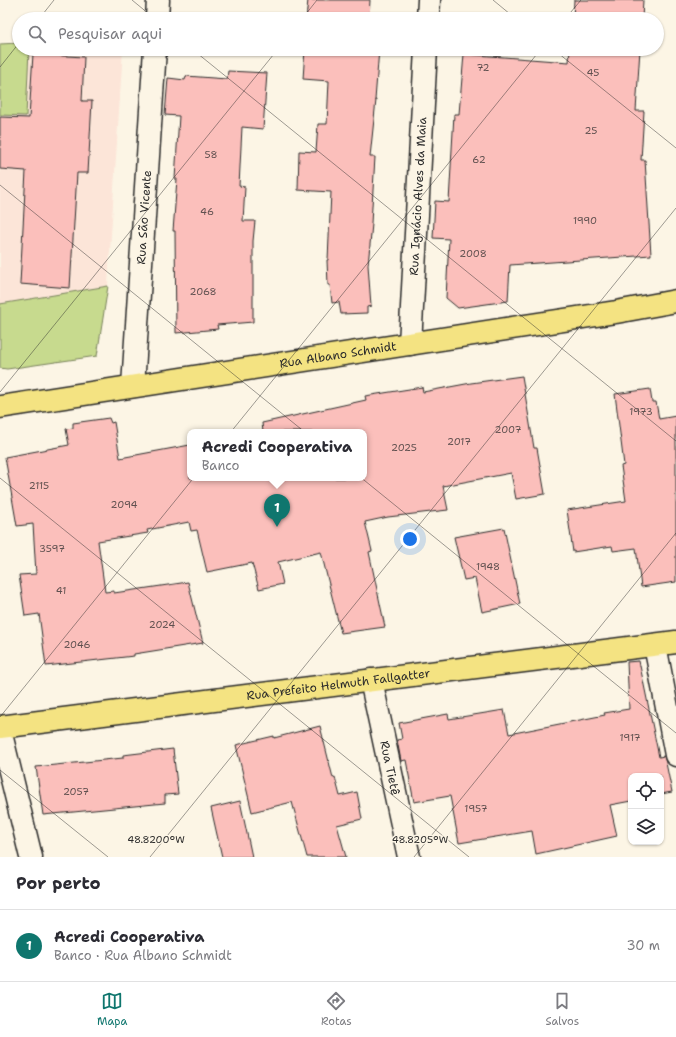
<!DOCTYPE html>
<html lang="pt">
<meta charset="utf-8">
<style>
body{margin:0;font-family:"Shantell Sans",sans-serif;background:#f7f7f7;color:#2b2b33}
.controls{position:absolute;right:12px;bottom:12px;display:grid;overflow:hidden;border-radius:8px;box-shadow:0 1px 3px #0004}
.controls button{width:36px;height:36px;display:grid;place-items:center;padding:0;border:0;border-bottom:1px solid #e1e1e2;background:#fff;color:#2b2b33;font:20px sans-serif}
.you{position:absolute;left:410px;top:539px;width:14px;height:14px;margin:-10px;border:3px solid #fff;border-radius:50%;background:#1a73e8;box-shadow:0 0 0 6px #1a73e833}
.badge{display:grid;place-items:center;width:26px;height:26px;border-radius:50%;background:#0f766e;color:#fff;font-size:13px;font-weight:700}
.pin{position:absolute;translate:-50% -33px;filter:drop-shadow(0 1px 2px #0008)}
.pin::after{content:'';position:absolute;top:21px;width:14px;height:12px;background:inherit;clip-path:polygon(0 0,100% 0,50% 100%)}
.popup{position:absolute;left:187px;top:429px;width:180px;height:52px;box-sizing:border-box;display:grid;place-content:center;border-radius:8px;background:#fff;filter:drop-shadow(0 1px 3px #0005);font-size:13px;white-space:nowrap;color:#7c7c81}
.popup b{font-size:15px;color:#2b2b33}
.popup::after{content:'';position:absolute;left:50%;top:100%;margin-left:-8px;border:8px solid transparent;border-top-color:#fff}
.list{margin:0;padding:0;list-style:none}
h2{display:flex;justify-content:space-between;align-items:center;height:52px;margin:0;padding:0 16px;font-size:17px}
h2 small{font-size:13px;font-weight:400;color:#7c7c81}
.list li{display:grid;grid-template-columns:26px 1fr auto;gap:12px;align-items:center;box-sizing:border-box;height:72px;padding:0 16px;border-top:1px solid #e1e1e2}
.list b{display:block;font-size:15px;white-space:nowrap}
.list p{margin:0;font-size:13px;white-space:nowrap;color:#7c7c81}
.list em{font-size:13px;font-style:normal;color:#7c7c81}
.icon{flex:none;width:22px;height:22px;fill:none;stroke:currentColor;stroke-width:2;stroke-linecap:round;stroke-linejoin:round}
.map{position:relative;flex:none;width:676px;height:857px;overflow:hidden}
.search{position:absolute;background:#fff;box-shadow:0 1px 3px #0004;left:12px;right:12px;top:12px;height:44px;display:flex;align-items:center;gap:10px;box-sizing:border-box;padding:0 14px;border-radius:22px;color:#7c7c81;font-size:15px}
.sheet{height:124px;background:#fff}
nav{display:flex;justify-content:space-around;align-items:center;box-sizing:border-box;height:56px;border-top:1px solid #e1e1e2;background:#fff;font-size:11px;color:#7c7c81}
nav a{display:grid;justify-items:center;gap:2px}
nav .on{color:#0f766e}
.map>svg:first-child{display:block}
.built{fill:#fce5d8}
.green{fill:#c7da8e;stroke:#79825c}
.building{fill:#fbbfbb;stroke:#2b2b2b}
.lines{fill:none;stroke-linecap:round;stroke-linejoin:round}
.street-casing{stroke:#2b2b2b;stroke-width:25}
.primary-casing{stroke:#2b2b2b;stroke-width:25}
.street{stroke:#fcf5e5;stroke-width:22}
.primary{stroke:#f4e382;stroke-width:22}
.ticks{fill:none;stroke:#2b2b2b;stroke-width:1;stroke-opacity:0.45}
.labels{text-anchor:middle;stroke-width:3;stroke-linejoin:round;paint-order:stroke}
.number-label{font-size:10px;fill:#5f504f}
.street-label{font-size:12px;fill:#2b2b2b;stroke:#fcf5e5}
.ticks-label{font-size:10px;text-anchor:middle;fill:#2b2b2b;stroke:#fcf5e5;stroke-width:3;stroke-linejoin:round;paint-order:stroke}
</style>
<div class="map">
<svg width="676" height="857" viewBox="0 0 676 857">
<rect width="100%" height="100%" fill="#fcf5e5"/>
<filter id="ink" filterUnits="userSpaceOnUse"><feTurbulence type="fractalNoise" baseFrequency=".025" numOctaves="2"/><feDisplacementMap in="SourceGraphic" scale="8" xChannelSelector="R" yChannelSelector="G"/><feConvolveMatrix kernelMatrix="1 2 1 2 8 2 1 2 1" color-interpolation-filters="sRGB"/></filter>
<g filter="url(#ink)">
<!-- built -->
<path class="built" d="M19 43V49H123L109 266 108 286 0 304V44Z"/>
<!-- green -->
<path class="green" d="M19 43V49H29L26 116 0 115V44Z
M108 286 97 356 7 369 0 368V304Z"/>
<!-- building -->
<path class="building" d="M308 0H370L369 19H306Z
M574 0H643L642 19H573Z
M305 49H379L375 100H376L370 157H375L371 223 372 224 368 265 371 306 367 307V313L341 314 339 302 332 303 330 285H328L327 260H328L331 192 298 190 299 151 316 152 318 124H327L329 81 303 79Z
M570 49H640L636 111H644L641 160H645L651 255 510 265 508 301 458 308 446 298 449 239 433 238 435 201 449 202 454 114H459L464 54 569 62Z
M33 54 84 57 82 101H92L88 173H77L70 288 20 284 26 171 0 169V117L29 118Z
M228 71 267 73 263 129 242 127 239 186 245 187 243 221H255L253 241V322L217 325 218 329 176 333 175 231H173L177 179H175L179 116 165 115 168 78 185 80 186 76 227 79Z
M522 376 534 448H537L545 494 516 499 511 473 443 486 448 510 388 517 365 522 372 551 369 552 385 627 341 633 321 552 278 562 283 584 259 589 252 563 207 572 197 530 191 531 189 522 147 530 148 533 98 541 105 592 114 591V593L188 582 203 643 134 654V656L46 666 39 614 25 616 19 575 36 574 33 524 17 526 5 457 69 445 66 429 73 428V423L109 418 111 423 114 422 120 458 190 445V478H364V432H263L262 423 366 400 365 396 422 387 423 392 471 383Z
M650 389 652 402H656L659 419 676 416V582L641 587 636 548 613 551 612 546 573 552 567 510 626 501 621 466 624 465 615 394Z
M504 528 520 604 482 612 475 578 464 580 454 537Z
M639 661 659 757 664 756 666 763 672 792 661 794V776H631V801L610 805 617 836 536 854 532 831 459 843 450 796 414 802 406 760 401 761 397 740 402 739 399 723 448 714 449 719 504 710 509 734 605 715 604 713 629 709 627 662Z
M320 726 333 778 335 777 340 796 357 792 362 819 337 825 346 857H307L292 802 252 812 236 745 274 736V738Z
M173 749 178 794 165 795V803L43 815 36 767 123 758V755Z
M240 801 252 857H222L211 808Z"/>
<g class="lines">
<!-- street casing -->
<g class="street-casing">
<g id="street">
<path d="M157 19 158 0"/>
<path d="M428 19 429 0"/>
<path id="s1" d="M410 344 426 49"/>
<path id="s2" d="M133 386 155 49"/>
<path d="M655 645 676 755"/>
<path id="s3" d="M371 680 409 857"/>
<path d="M0 730 31 857"/>
</g>
</g>
<!-- primary casing -->
<g class="primary-casing">
<g id="primary">
<path id="s4" d="M0 407 616 312 676 301"/>
<path id="s5" d="M0 727 676 642"/>
</g>
</g>
<!-- street -->
<use href="#street" class="street"/>
<!-- primary -->
<use href="#primary" class="primary"/>
</g>
</g>
<!-- ticks -->
<path class="ticks" d="M132 0 155 19M493 0 516 19M39 19 54 0M302 19 317 0M565 19 581 0M192 49 676 441M553 49 676 148M0 67 19 43M0 185 676 733M0 392 278 49M0 478 469 857M0 717 541 49M0 770 108 857M150 857 676 208M414 857 676 533"/>
<g class="labels">
<!-- number labels -->
<g class="number-label">
<text x="483" y="71">72</text>
<text x="593" y="76">45</text>
<text x="591" y="134">25</text>
<text x="211" y="158">58</text>
<text x="479" y="163">62</text>
<text x="207" y="215">46</text>
<text x="585" y="224">1990</text>
<text x="473" y="257">2008</text>
<text x="203" y="295">2068</text>
<text x="641" y="415">1973</text>
<text x="508" y="433">2007</text>
<text x="459" y="445">2017</text>
<text x="404" y="451">2025</text>
<text x="39" y="489">2115</text>
<text x="124" y="508">2094</text>
<text x="52" y="552">3597</text>
<text x="488" y="570">1948</text>
<text x="61" y="594">41</text>
<text x="162" y="628">2024</text>
<text x="77" y="648">2046</text>
<text x="630" y="741">1917</text>
<text x="76" y="795">2057</text>
<text x="476" y="812">1957</text>
</g>
<!-- street labels -->
<g class="street-label">
<text dy="4" stroke="none"><textPath href="#s1" startOffset="148">Rua Ignácio Alves da Maia</textPath></text>
<text dy="4" stroke="none"><textPath href="#s2" startOffset="169">Rua São Vicente</textPath></text>
<text dy="4" stroke="none"><textPath href="#s4" startOffset="342">Rua Albano Schmidt</textPath></text>
<text dy="4" stroke="none"><textPath href="#s5" startOffset="341">Rua Prefeito Helmuth Fallgatter</textPath></text>
<text dy="4" stroke="none"><textPath href="#s3" startOffset="90">Rua Tietê</textPath></text>
</g>
</g>
<g class="ticks-label">
<text x="156" y="843">48.8200°W</text>
<text x="420" y="843">48.8205°W</text>
</g>
</svg>
<div class="controls">
<button><svg class="icon" aria-label="locate" viewBox="0 0 24 24"><circle cx="12" cy="12" r="6"/><path d="M12 2v4M12 18v4M2 12h4M18 12h4"/></svg></button>
<button><svg class="icon" aria-label="layers" viewBox="0 0 24 24"><path d="M12 4l9 5-9 5-9-5zM3 14l9 5 9-5"/></svg></button>
</div>
<div class="you"></div>
<div class="pin badge" style="left:277px;top:527px">1</div>
<div class="popup"><b>Acredi Cooperativa</b>Banco</div>
<div class="search"><svg class="icon" aria-label="search" viewBox="0 0 24 24"><circle cx="10" cy="10" r="6"/><path d="M15 15l6 6"/></svg>Pesquisar aqui</div>
</div>
<section class="sheet">
<h2>Por perto<small></small></h2>
<ul class="list">
<li><span class="badge">1</span><div><b>Acredi Cooperativa</b><p>Banco · Rua Albano Schmidt</p></div><em>30 m</em></li>
</ul>
</section>
<nav>
<a class="on"><svg class="icon" aria-label="map" viewBox="0 0 24 24"><path d="M3 6l6-2 6 2 6-2v14l-6 2-6-2-6 2zM9 4v14M15 6v14"/></svg>Mapa</a>
<a><svg class="icon" aria-label="directions" viewBox="0 0 24 24"><path d="M12 3l9 9-9 9-9-9zM9 14v-3h6M13 9l2 2-2 2"/></svg>Rotas</a>
<a><svg class="icon" aria-label="saved" viewBox="0 0 24 24"><path d="M7 4h10v16l-5-4-5 4z"/></svg>Salvos</a>
</nav>
